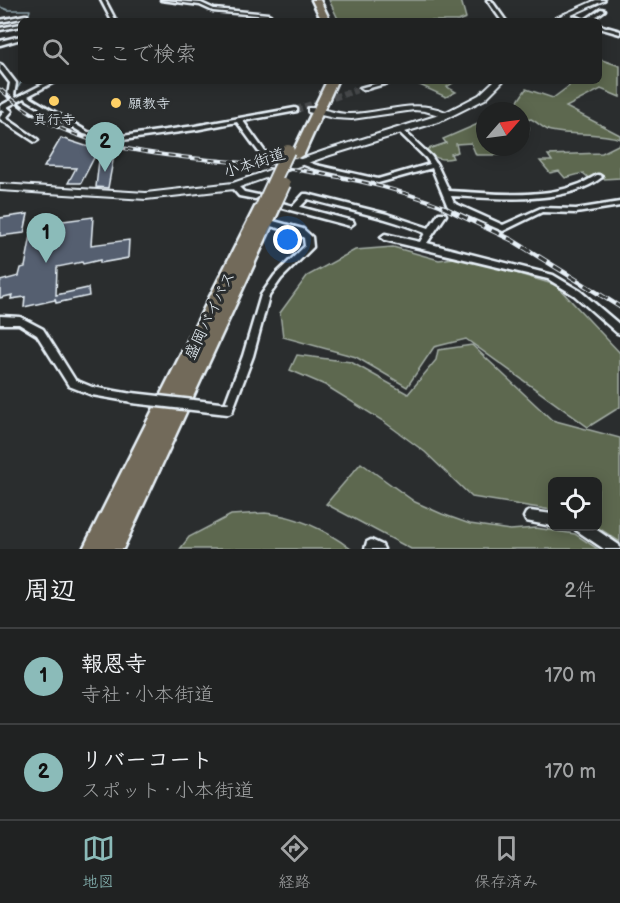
<!DOCTYPE html>
<html lang="ja">
<meta charset="utf-8">
<style>
body{margin:0;font-family:"Balsamiq Sans","Klee One",sans-serif;background:#282a2a;color:#f1f3f6}
.controls{position:absolute;right:18px;bottom:18px;display:grid;overflow:hidden;border-radius:9px;box-shadow:0 3px 15px #0003}
.controls button{width:54px;height:54px;display:grid;place-items:center;padding:0;border:0;border-bottom:2px solid #3d3f40;background:#202222;color:#f1f3f6;font:30px sans-serif}
.compass{position:absolute;left:476px;top:102px;width:54px;height:54px;border-radius:50%;background:#202222;box-shadow:0 3px 15px #0003;rotate:62deg}
.you{position:absolute;left:288px;top:240px;width:21px;height:21px;margin:-15px;border:4px solid #fff;border-radius:50%;background:#1a73e8;box-shadow:0 0 0 9px #1a73e833}
.badge{display:grid;place-items:center;width:39px;height:39px;border-radius:50%;background:#8bbbb9;color:#111;font-size:20px;font-weight:700}
.pin{position:absolute;translate:-50% -50px;filter:drop-shadow(0 2px 3px #0008)}
.pin::after{content:'';position:absolute;top:32px;width:21px;height:18px;background:inherit;clip-path:polygon(0 0,100% 0,50% 100%)}
.list{margin:0;padding:0;list-style:none}
h2{display:flex;justify-content:space-between;align-items:center;height:78px;margin:0;padding:0 24px;font-size:26px}
h2 small{font-size:20px;font-weight:400;color:#a2a4a5}
.list li{display:grid;grid-template-columns:39px 1fr auto;gap:18px;align-items:center;box-sizing:border-box;height:96px;padding:0 24px;border-top:2px solid #3d3f40}
.list b{display:block;font-size:22px;white-space:nowrap}
.list p{margin:0;font-size:20px;white-space:nowrap;color:#a2a4a5}
.list em{font-size:20px;font-style:normal;color:#a2a4a5}
.icon{flex:none;width:33px;height:33px;fill:none;stroke:currentColor;stroke-width:2;stroke-linecap:round;stroke-linejoin:round}
.map{position:relative;flex:none;width:620px;height:549px;overflow:hidden}
.search{position:absolute;background:#202222;box-shadow:0 3px 15px #0003;left:18px;right:18px;top:18px;height:66px;display:flex;align-items:center;gap:15px;box-sizing:border-box;padding:0 21px;border-radius:9px;color:#a2a4a5;font-size:22px}
.sheet{height:270px;background:#202222}
nav{display:flex;justify-content:space-around;align-items:center;box-sizing:border-box;height:84px;border-top:2px solid #3d3f40;background:#202222;font-size:16px;color:#a2a4a5}
nav a{display:grid;justify-items:center;gap:3px}
nav .on{color:#8bbbb9}
.map>svg:first-child{display:block}
.green{fill:#5d684f;stroke:#a2aca4;stroke-width:1.5}
.lines{fill:none;stroke-linecap:round;stroke-linejoin:round}
.stream-far1{stroke:#8ca1a9;stroke-width:1.5}
.stream{stroke:#8ca1a9;stroke-width:2}
.building{fill:#545f70;stroke:#e8f1f8;stroke-width:1.5}
.street-tunnel-far1{stroke:#464a4c;stroke-width:5;stroke-dasharray:5 2;stroke-linecap:butt}
.street-tunnel{stroke:#464a4c;stroke-width:7;stroke-dasharray:7 3;stroke-linecap:butt}
.street-casing{stroke:#e8f1f8;stroke-width:5}
.secondary-casing{stroke:#e8f1f8;stroke-width:4}
.highway-casing{stroke:#e8f1f8;stroke-width:5}
.street{fill:#2a2d2e;fill-rule:evenodd}
.secondary{fill:#2a2d2e;fill-rule:evenodd}
.highway{fill:#726b5a;fill-rule:evenodd}
.rail-far2-casing{stroke:#e8f1f8;stroke-width:3}
.rail-far1-casing{stroke:#e8f1f8;stroke-width:4}
.rail-casing{stroke:#e8f1f8;stroke-width:5}
.rail-far2{stroke:#2a2d2e;stroke-width:1.5;stroke-dasharray:5;stroke-linecap:butt}
.rail-far1{stroke:#2a2d2e;stroke-width:2;stroke-dasharray:7;stroke-linecap:butt}
.rail{stroke:#2a2d2e;stroke-width:3;stroke-dasharray:9;stroke-linecap:butt}
.street-bridge-casing{stroke:#e8f1f8;stroke-width:15;stroke-linecap:butt}
.highway-bridge-casing{stroke:#e8f1f8;stroke-width:16;stroke-linecap:butt}
.street-bridge{stroke:#2a2d2e;stroke-width:10}
.highway-bridge{stroke:#726b5a;stroke-width:12}
.poi-dot{fill:#ffd166;stroke:#2a2d2e;stroke-width:2}
.labels{text-anchor:middle;stroke-width:6;stroke-linejoin:round;paint-order:stroke}
.far-poi-label{font-size:14px;fill:#e8f1f8;stroke:#2a2d2e;text-anchor:start}
.street-label{font-size:16px;fill:#e8f1f8;stroke:#2a2d2e}
</style>
<div class="map">
<svg width="620" height="549" viewBox="0 0 620 549">
<rect width="100%" height="100%" fill="#2a2d2e"/>
<filter id="ink" filterUnits="userSpaceOnUse"><feTurbulence type="fractalNoise" baseFrequency=".0167" numOctaves="2"/><feDisplacementMap in="SourceGraphic" scale="12" xChannelSelector="R" yChannelSelector="G"/><feConvolveMatrix kernelMatrix="1 2 1 2 8 2 1 2 1" color-interpolation-filters="sRGB"/></filter>
<g filter="url(#ink)">
<!-- green -->
<path class="green" d="M329 0H461L466 18 458 21H339Z
M599 59 620 66V97L601 89 566 107 620 135V139C600 132 574 136 551 131 545 130 537 122 531 119L522 121 529 127 528 134 521 140V111H501L516 104 526 89 553 98 569 86V81H599Z
M411 81H456L447 87 456 92 446 97Z
M485 121V147H504L495 150 501 155H476L471 143 456 144 458 152 451 154 453 158C441 161 434 158 425 150L446 143 443 139Z
M620 144V178L603 179 598 174 590 179 583 173 565 178 559 171 550 173 540 161H552L548 155 602 153Z
M393 247 439 260 461 257 556 285 620 353V407L588 427 466 339 434 347 407 387 356 357 283 337 280 313 307 276 355 250Z
M472 345 552 420 620 438V542L597 527 598 482H552V510L472 497 425 452 383 421 325 385 290 370 297 355 351 362 408 394 436 360 438 350Z
M361 463 415 502 442 514 470 524 510 530 536 528 575 534 598 549H411L326 504Z
M265 513C297 516 326 530 351 549H180L189 537 231 515Z"/>
<g class="lines">
<!-- stream-far1 -->
<path class="stream-far1" d="M0 7 8 10H30L27 21
M15 92 22 81"/>
<!-- stream -->
<path class="stream" d="M16 97V90
M17 104 19 101
M0 116 4 112"/>
</g>
<!-- building -->
<path class="building" d="M61 138 98 150 81 183H68L76 168 44 167Z
M100 151 114 155 108 188 96 187Z
M28 214 24 233 0 236V218Z
M93 217 91 245 129 240 128 258 100 263V260L83 264 82 262 57 267 56 295 88 288 89 296 56 303 55 298V300L24 307 25 297 11 299 12 295 0 298V281L19 276 21 268 25 267 33 225Z"/>
<g class="lines">
<!-- street-tunnel-far1 -->
<path class="street-tunnel-far1" d="M352 92 363 88"/>
<!-- street-tunnel -->
<path class="street-tunnel" d="M295 110 356 90"/>
<!-- street casing -->
<g class="street-casing">
<path id="street" d="M101 0H105L116 21H112Z
M161 0 201 3 214 9 268 14 270 15 268 16 213 11 200 5Z
M487 0H491L506 21H502Z
M601 9 605 10C590 22 582 24 564 15L566 14 585 20Z
M25 15H27V17L0 22V20Z
M21 24V26L0 30V28Z
M599 25 620 31V34L599 28Z
M21 36V39L0 45V41Z
M0 64 2 65 16 83 14 95 16 98 49 81H56L28 96 88 132 115 137 195 126 295 108 297 109V111L243 121 268 156 280 159 297 158 316 165 378 179 430 164 426 158 398 131V129H402L431 156 437 165 449 191C491 193 539 200 580 184 585 182 591 178 597 175H599L602 177C565 206 495 198 451 196L454 203 503 225 541 208 576 209 620 202V206L576 213 542 212 503 231 448 207 432 168 378 183 312 168 296 162 280 163 264 159 237 122 195 130 115 141 84 134 24 98 7 107 12 111 6 118 37 139 38 140 35 142 0 119V117L5 111 2 109 0 110V106L11 100 8 95 10 83 0 70Z
M385 81H395L363 90 360 88Z
M232 184H236L244 192 258 195 259 197 255 199 239 196 232 188Z
M304 194H307L387 214 429 228 439 213H445L446 215 427 243 553 275 580 291 620 325V334L617 333 574 295 548 279 385 240 381 237 385 234 420 242 425 233C388 217 347 210 308 199L300 207 353 221 354 223 350 226 279 207 278 205 282 203 293 206Z
M266 219 303 229 312 237 313 247 281 279 269 296 253 356 233 409 232 412 228 414 224 412 223 409 243 356 261 295 275 275 305 246 304 238 297 233 263 224 262 222Z
M0 316 20 317 43 329 75 380 92 387 132 394 136 395 137 398 136 401 132 402 92 395 69 386 37 335 19 324H0Z
M530 511 552 514V526L526 521 524 517 526 513Z
M574 526H591L619 545 620 549H604L576 530Z
M371 540 382 545 384 549H365L367 542Z"/>
</g>
<!-- secondary casing -->
<g class="secondary-casing">
<path id="secondary" d="M596 0H605L558 21H549Z
M494 81H503L485 99 441 121 330 155 234 189 146 199 0 190V184L146 193 233 183 324 151 439 115 425 111 414 110 352 119 334 118 308 112V108C321 107 335 114 349 114 383 114 413 98 446 112L479 95Z"/>
</g>
<!-- highway casing -->
<g class="highway-casing">
<path id="highway" d="M312 0H320L330 21H322Z
M327 81H337L304 154 298 158 294 157 292 154Z
M262 203 268 206 278 205 280 208 123 549H83L255 207Z"/>
</g>
<!-- street -->
<use href="#street" class="street"/>
<!-- secondary -->
<use href="#secondary" class="secondary"/>
<!-- highway -->
<use href="#highway" class="highway"/>
<!-- rail-far2 casing -->
<g class="rail-far2-casing">
<path id="rail-far2" d="M0 89 3 92"/>
</g>
<!-- rail-far1 casing -->
<g class="rail-far1-casing">
<path id="rail-far1" d="M1 90C77 158 174 154 269 166 330 174 390 185 447 208"/>
</g>
<!-- rail casing -->
<g class="rail-casing">
<path id="rail" d="M443 207 512 240 620 307"/>
</g>
<!-- rail-far2 -->
<use href="#rail-far2" class="rail-far2"/>
<!-- rail-far1 -->
<use href="#rail-far1" class="rail-far1"/>
<!-- rail -->
<use href="#rail" class="rail"/>
<!-- street-bridge casing -->
<g class="street-bridge-casing">
<path id="street-bridge" d="M132 398 228 409"/>
</g>
<!-- highway-bridge casing -->
<g class="highway-bridge-casing">
<path id="highway-bridge" d="M262 207 288 151
M273 208 284 184"/>
</g>
<!-- street-bridge -->
<use href="#street-bridge" class="street-bridge"/>
<!-- highway-bridge -->
<use href="#highway-bridge" class="highway-bridge"/>
</g>
</g>
<!-- markers -->
<g class="poi-dot">
<circle cx="54" cy="101" r="6"/>
<circle cx="116" cy="103" r="6"/>
</g>
<g class="labels">
<!-- far-poi labels -->
<g class="far-poi-label">
<text x="128" y="108">願教寺</text>
<text x="54" y="124" text-anchor="middle">真行寺</text>
</g>
<!-- street labels -->
<g class="street-label">
<text transform="translate(254 162) rotate(-18)" y="6">小本街道</text>
<text transform="translate(209 315) rotate(-64)" y="6">盛岡バイパス</text>
</g>
</g>
</svg>
<div class="controls">
<button><svg class="icon" aria-label="locate" viewBox="0 0 24 24"><circle cx="12" cy="12" r="6"/><path d="M12 2v4M12 18v4M2 12h4M18 12h4"/></svg></button>
</div>
<svg class="compass" viewBox="-18 -18 36 36"><path d="M0-13l5 13h-10z" fill="#e53935"/><path d="M0 13l5-13h-10z" fill="#a2a4a5"/></svg>
<div class="you"></div>
<div class="pin badge" style="left:46px;top:263px">1</div>
<div class="pin badge" style="left:105px;top:172px">2</div>
<div class="search"><svg class="icon" aria-label="search" viewBox="0 0 24 24"><circle cx="10" cy="10" r="6"/><path d="M15 15l6 6"/></svg>ここで検索</div>
</div>
<section class="sheet">
<h2>周辺<small>2件</small></h2>
<ul class="list">
<li><span class="badge">1</span><div><b>報恩寺</b><p>寺社 · 小本街道</p></div><em>170 m</em></li>
<li><span class="badge">2</span><div><b>リバーコート</b><p>スポット · 小本街道</p></div><em>170 m</em></li>
</ul>
</section>
<nav>
<a class="on"><svg class="icon" aria-label="map" viewBox="0 0 24 24"><path d="M3 6l6-2 6 2 6-2v14l-6 2-6-2-6 2zM9 4v14M15 6v14"/></svg>地図</a>
<a><svg class="icon" aria-label="directions" viewBox="0 0 24 24"><path d="M12 3l9 9-9 9-9-9zM9 14v-3h6M13 9l2 2-2 2"/></svg>経路</a>
<a><svg class="icon" aria-label="saved" viewBox="0 0 24 24"><path d="M7 4h10v16l-5-4-5 4z"/></svg>保存済み</a>
</nav>
